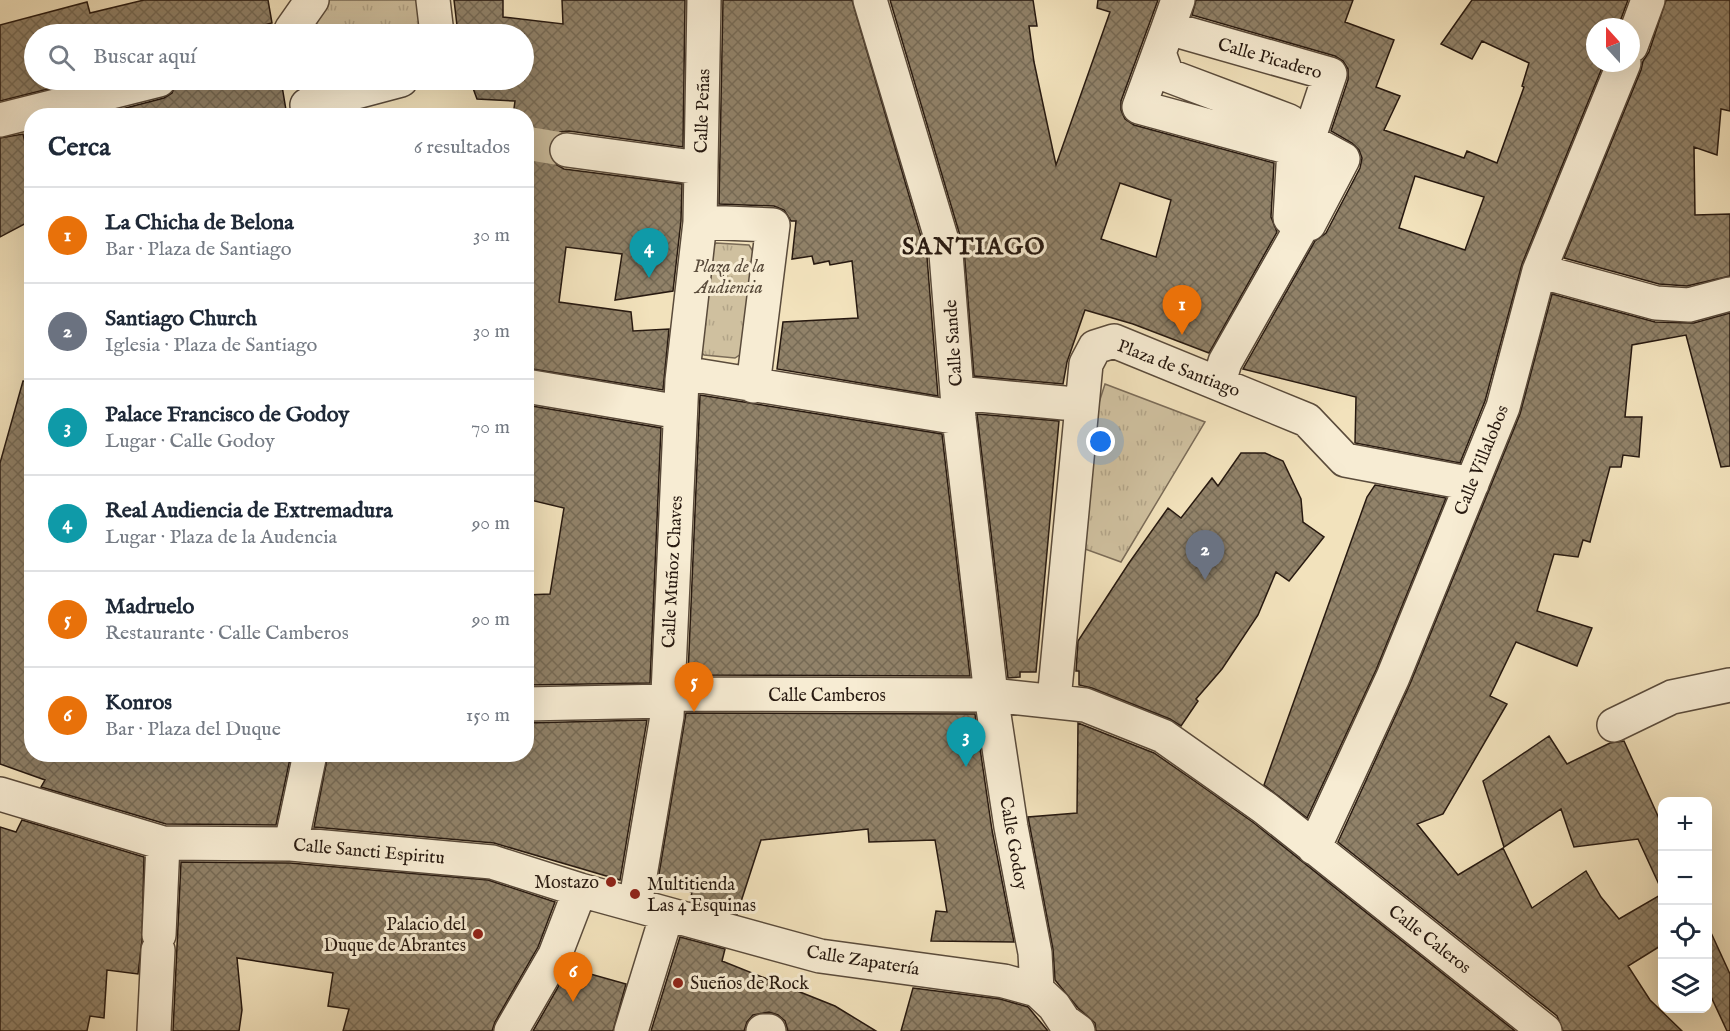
<!DOCTYPE html>
<html lang="es">
<meta charset="utf-8">
<style>
body{margin:0;font-family:"IM FELL English",serif;background:#f2f2f3;color:#1f2937}
.controls{position:absolute;right:18px;bottom:18px;display:grid;overflow:hidden;border-radius:12px;box-shadow:0 6px 24px #0002}
.controls button{width:54px;height:54px;display:grid;place-items:center;padding:0;border:0;border-bottom:2px solid #e0e1e3;background:#fff;color:#1f2937;font:30px sans-serif}
.compass{position:absolute;left:1586px;top:18px;width:54px;height:54px;border-radius:50%;background:#fff;box-shadow:0 6px 24px #0002;rotate:339deg}
.you{position:absolute;left:1101px;top:442px;width:21px;height:21px;margin:-15px;border:4px solid #fff;border-radius:50%;background:#1a73e8;box-shadow:0 0 0 9px #1a73e833}
.badge{display:grid;place-items:center;width:39px;height:39px;border-radius:50%;background:#111827;color:#fff;font-size:20px;font-weight:700}
.pin{position:absolute;translate:-50% -50px;filter:drop-shadow(0 2px 3px #0008)}
.pin::after{content:'';position:absolute;top:32px;width:21px;height:18px;background:inherit;clip-path:polygon(0 0,100% 0,50% 100%)}
.list{margin:0;padding:0;list-style:none}
h2{display:flex;justify-content:space-between;align-items:center;height:78px;margin:0;padding:0 24px;font-size:26px}
h2 small{font-size:20px;font-weight:400;color:#747a83}
.list li{display:grid;grid-template-columns:39px 1fr auto;gap:18px;align-items:center;box-sizing:border-box;height:96px;padding:0 24px;border-top:2px solid #e0e1e3}
.list b{display:block;font-size:22px;white-space:nowrap}
.list p{margin:0;font-size:20px;white-space:nowrap;color:#747a83}
.list em{font-size:20px;font-style:normal;color:#747a83}
.icon{flex:none;width:33px;height:33px;fill:none;stroke:currentColor;stroke-width:2;stroke-linecap:round;stroke-linejoin:round}
.map{position:relative;flex:none;width:1730px;height:1031px;overflow:hidden}
.search{position:absolute;background:#fff;box-shadow:0 6px 24px #0002;left:24px;top:24px;width:510px;height:66px;display:flex;align-items:center;gap:15px;box-sizing:border-box;padding:0 21px;border-radius:33px;color:#747a83;font-size:22px}
.panel{position:absolute;background:#fff;box-shadow:0 6px 24px #0002;left:24px;top:108px;width:510px;height:654px;border-radius:24px}
.map>svg:first-child{display:block}
.grass{fill:url(#grass-tufts);stroke:#7b6c58;stroke-width:1.5}
.building{fill:url(#building-cross-hatch);stroke:#271910;stroke-width:1.5;fill-rule:evenodd}
.lines{fill:none;stroke-linecap:round;stroke-linejoin:round}
.street-tunnel{stroke:#c9ba9a;stroke-width:33;stroke-dasharray:33 16;stroke-linecap:butt}
.street-casing{stroke:#5a4b3b;stroke-width:36}
.street{stroke:#f7ecd3;stroke-width:33}
.poi-dot{fill:#8f2418;stroke:#f7ecd3;stroke-width:2}
.labels{text-anchor:middle;stroke-width:6;stroke-linejoin:round;paint-order:stroke}
.street-label{font-size:18px;fill:#271910;stroke:#f7ecd3}
.park-label{font-size:18px;font-style:italic;fill:#594b3b;stroke:#f7ecd3}
.poi-label{font-size:18px;fill:#271910;stroke:#f7ecd3;text-anchor:end}
.district-label{font-size:24px;font-weight:bold;letter-spacing:1.5px;fill:#271910;stroke:#f7ecd3}
</style>
<div class="map">
<svg width="1730" height="1031" viewBox="0 0 1730 1031">
<defs>
<pattern id="grass-tufts" width="24" height="20" patternUnits="userSpaceOnUse" patternTransform="scale(1.5)"><rect width="24" height="20" fill="#cfc09f"/><path d="M3 7l-1-3M5 7V3M7 7l1-3M15 17l-1-3M17 17v-4M19 17l1-3" fill="none" stroke="#b2a488"/></pattern>
<pattern id="building-cross-hatch" width="8" height="8" patternUnits="userSpaceOnUse" patternTransform="scale(1.5)"><rect width="8" height="8" fill="#918269"/><path d="M0 0l8 8M0 8l8-8" fill="none" stroke="#766a55"/></pattern>
</defs>
<rect width="100%" height="100%" fill="#f2e2bc"/>
<filter id="stains"><feTurbulence type="fractalNoise" baseFrequency=".00333" numOctaves="4"/><feColorMatrix values="0 0 0 0 .2 0 0 0 0 .09 0 0 0 0 .02 0 0 0 .5 -.17"/></filter>
<radialGradient id="worn" r=".72"><stop offset=".6" stop-color="#630" stop-opacity="0"/><stop offset="1" stop-color="#630" stop-opacity=".3"/></radialGradient>
<!-- grass -->
<path class="grass" d="M329 0H426L429 34H315L314 22Z
M716 243 749 245 757 258 747 350 735 358 704 355 695 346 705 253Z
M1105 384 1205 422 1121 562 1085 549 1097 409Z"/>
<!-- building -->
<path class="building" d="M144 0H268L272 23 227 34H34V80H84L0 101V25L87 2 90 13Z
M454 0H503V17L563 24 562 0H685L683 147 569 131 560 132 553 138 548 148 549 157 555 164 564 169 682 184 681 221 673 291 615 300 622 254 566 247 559 302 631 312 633 331 669 329 663 390 526 368V116H513L515 101 477 99 470 80H524V34H458Z
M723 0H852L927 257 938 396 777 369 783 322 858 318 852 261 830 265 829 261 814 264 812 256 792 259 796 221H791L784 210 774 206 719 204Z
M890 0H1033L1037 26H1029L1034 62 1056 165 1110 12 1097 8 1098 0H1158L1121 101V110L1125 119 1134 125 1274 163 1271 217 1277 232 1209 353 1133 324 1085 310 1067 362 1063 384 974 376 964 249ZM1120 183 1171 200 1156 257 1101 239Z
M1196 0H1353L1345 22 1394 40 1376 87 1400 96 1384 130 1464 158 1467 151 1497 163 1524 87 1522 86 1529 63 1482 41 1472 59 1441 44 1472 0H1628L1618 27H1595V63H1604L1522 264 1485 401 1460 463 1355 443 1356 397 1243 369 1315 241 1326 233 1360 168 1362 158 1359 150 1352 143 1331 131 1348 80V69L1343 61 1335 56 1192 15ZM1415 176 1484 197 1465 250 1399 228Z
M1666 0H1730V111L1721 109 1717 155 1694 147 1695 215 1730 214V276L1687 286 1659 284 1564 258 1641 70 1643 61 1649 52Z
M177 80H281L287 116H95L164 98 172 93Z
M23 134 32 172V220L0 237V138Z
M1552 294 1655 322 1694 323 1730 313V466L1721 467 1686 335 1632 345 1625 417H1642L1639 457 1623 455 1621 467H1610L1590 542 1583 540 1578 557 1554 554 1537 611 1592 628 1577 666 1516 642 1490 696 1507 704 1443 814 1417 824 1458 875 1503 848 1532 908 1586 871 1601 897 1619 919 1662 894V945L1628 966 1650 1000 1682 1031H1563L1557 1016 1338 842 1410 684 1520 414Z
M23 381 32 382V754H291L276 825 166 824 41 787 45 780 0 764V463Z
M700 395 942 434 970 676 688 675Z
M526 405 661 428 650 683 526 685V595L550 594 564 508 526 499Z
M977 414 1059 421 1036 672H1020V677L1008 678Z
M1241 453H1265L1283 461 1301 499 1303 522 1324 537 1289 581 1276 572 1258 615 1222 669 1196 699 1198 701 1181 726 1170 719 1092 688 1079 685V671H1076L1078 641 1129 563 1168 508 1181 518 1212 478 1218 486Z
M1375 485 1446 498 1376 670 1307 818 1264 785 1367 497Z
M686 713 975 714 992 830 1014 942 931 941 936 911 947 912 935 840 869 842 868 829 761 840 737 914 690 901 692 892 657 886Z
M647 720 620 880 494 843 314 827 328 754H526V723Z
M1078 723 1154 753 1196 782 1254 823 1515 1031H1096L1095 1023 1078 1008 1055 980 1053 949 1028 817 1077 813Z
M1549 736 1567 764 1610 743 1624 741 1662 825V891L1638 839 1574 847 1561 809 1504 847 1483 781Z
M22 820 144 857 142 941 138 974 107 970 104 1018 90 1016 87 1031H0V827L16 832Z
M181 862 290 863 488 880 555 902 538 947 495 1022 492 1031H343L349 1009 328 1006 333 973 237 958 242 1010 239 1031H173Z
M1707 924 1730 974V1031H1727L1707 988Z
M680 937 725 949 722 961 835 1006 876 1031H788L785 1021 778 1015 769 1012 753 1015 747 1022 744 1031H651Z
M569 968 626 984 613 1031H533Z
M913 988 1000 999 1028 1007 1048 1031H901Z"/>
<g class="lines">
<!-- street-tunnel -->
<path class="street-tunnel" d="M526 143 567 150"/>
<!-- street casing -->
<g class="street-casing">
<path id="street" d="M433 0 437 34
M870 0 946 254 959 418 991 695 1011 827 1035 953 1037 990
M1178 0 1159 53 1167 75 1289 121 1309 148 1301 228 1225 362 1219 382
M1168 28 1330 74 1308 140 1343 159 1309 224 1290 218 1294 149 1139 107Z
M292 34 291 30 312 0
M1631 46 1648 0
M307 105 401 80
M0 120 159 80
M567 150 700 168
M700 222 773 225 753 386
M1539 271 1656 303 1689 305 1730 294
M683 373 959 418
M526 386 680 412
M957 393 1064 403
M1054 700 1086 364 1095 347 1114 341 1307 420 1345 460 1472 484
M526 704 666 701 679 694 991 695 1085 705 1163 736 1207 767 1265 808 1545 1031
M1614 725 1672 697 1730 685
M0 794 163 843 291 844 492 862 580 890 820 956 1004 981 1037 990 1054 1006 1064 1021 1078 1031
M291 844 310 754
M1314 848 1393 677 1503 407 1539 271 1624 63
M635 905 667 716 682 380 700 222 704 0
M159 935 163 843
M154 1031 158 950
M511 1031 555 955 580 890
M631 1031 667 914
M763 1031H769"/>
</g>
<!-- street -->
<use href="#street" class="street"/>
</g>
<!-- markers -->
<g class="poi-dot">
<circle cx="611" cy="882" r="6"/>
<circle cx="635" cy="894" r="6"/>
<circle cx="478" cy="934" r="6"/>
<circle cx="678" cy="983" r="6"/>
</g>
<g class="labels">
<!-- street labels -->
<g class="street-label">
<text transform="translate(1270 58) rotate(16)" y="6">Calle Picadero</text>
<text transform="translate(702 111) rotate(-88)" y="6">Calle Peñas</text>
<text transform="translate(953 343) rotate(-94)" y="6">Calle Sande</text>
<text transform="translate(1179 368) rotate(21)" y="6">Plaza de Santiago</text>
<text transform="translate(1481 460) rotate(-68)" y="6">Calle Villalobos</text>
<text transform="translate(672 572) rotate(-87)" y="6">Calle Muñoz Chaves</text>
<text x="827" y="701">Calle Camberos</text>
<text transform="translate(1014 843) rotate(80)" y="6">Calle Godoy</text>
<text transform="translate(369 851) rotate(5)" y="6">Calle Sancti Espiritu</text>
<text transform="translate(1430 939) rotate(38)" y="6">Calle Caleros</text>
<text transform="translate(863 960) rotate(9)" y="6">Calle Zapatería</text>
</g>
<!-- park labels -->
<g class="park-label">
<text x="729" y="272">Plaza de la<tspan x="729" dy="21">Audiencia</tspan></text>
</g>
<!-- poi labels -->
<g class="poi-label">
<text x="599" y="888">Mostazo</text>
<text x="647" y="890" text-anchor="start">Multitienda<tspan x="647" dy="21">Las 4 Esquinas</tspan></text>
<text x="466" y="930">Palacio del<tspan x="466" dy="21">Duque de Abrantes</tspan></text>
<text x="690" y="989" text-anchor="start">Sueños de Rock</text>
</g>
<!-- district labels -->
<g class="district-label">
<text x="974" y="254">SANTIAGO</text>
</g>
</g>
<rect width="100%" height="100%" filter="url(#stains)"/>
<rect width="100%" height="100%" fill="url(#worn)"/>
</svg>
<div class="controls">
<button>+</button>
<button>−</button>
<button><svg class="icon" aria-label="locate" viewBox="0 0 24 24"><circle cx="12" cy="12" r="6"/><path d="M12 2v4M12 18v4M2 12h4M18 12h4"/></svg></button>
<button><svg class="icon" aria-label="layers" viewBox="0 0 24 24"><path d="M12 4l9 5-9 5-9-5zM3 14l9 5 9-5"/></svg></button>
</div>
<svg class="compass" viewBox="-18 -18 36 36"><path d="M0-13l5 13h-10z" fill="#e53935"/><path d="M0 13l5-13h-10z" fill="#747a83"/></svg>
<div class="you"></div>
<div class="pin badge" style="left:1182px;top:335px;background:#e8710a">1</div>
<div class="pin badge" style="left:1205px;top:580px;background:#6b7280">2</div>
<div class="pin badge" style="left:966px;top:767px;background:#0f9aa8">3</div>
<div class="pin badge" style="left:649px;top:278px;background:#0f9aa8">4</div>
<div class="pin badge" style="left:694px;top:712px;background:#e8710a">5</div>
<div class="pin badge" style="left:573px;top:1002px;background:#e8710a">6</div>
<div class="search"><svg class="icon" aria-label="search" viewBox="0 0 24 24"><circle cx="10" cy="10" r="6"/><path d="M15 15l6 6"/></svg>Buscar aquí</div>
<section class="panel">
<h2>Cerca<small>6 resultados</small></h2>
<ul class="list">
<li><span class="badge" style="background:#e8710a">1</span><div><b>La Chicha de Belona</b><p>Bar · Plaza de Santiago</p></div><em>30 m</em></li>
<li><span class="badge" style="background:#6b7280">2</span><div><b>Santiago Church</b><p>Iglesia · Plaza de Santiago</p></div><em>30 m</em></li>
<li><span class="badge" style="background:#0f9aa8">3</span><div><b>Palace Francisco de Godoy</b><p>Lugar · Calle Godoy</p></div><em>70 m</em></li>
<li><span class="badge" style="background:#0f9aa8">4</span><div><b>Real Audiencia de Extremadura</b><p>Lugar · Plaza de la Audencia</p></div><em>90 m</em></li>
<li><span class="badge" style="background:#e8710a">5</span><div><b>Madruelo</b><p>Restaurante · Calle Camberos</p></div><em>90 m</em></li>
<li><span class="badge" style="background:#e8710a">6</span><div><b>Konros</b><p>Bar · Plaza del Duque</p></div><em>150 m</em></li>
</ul>
</section>
</div>
